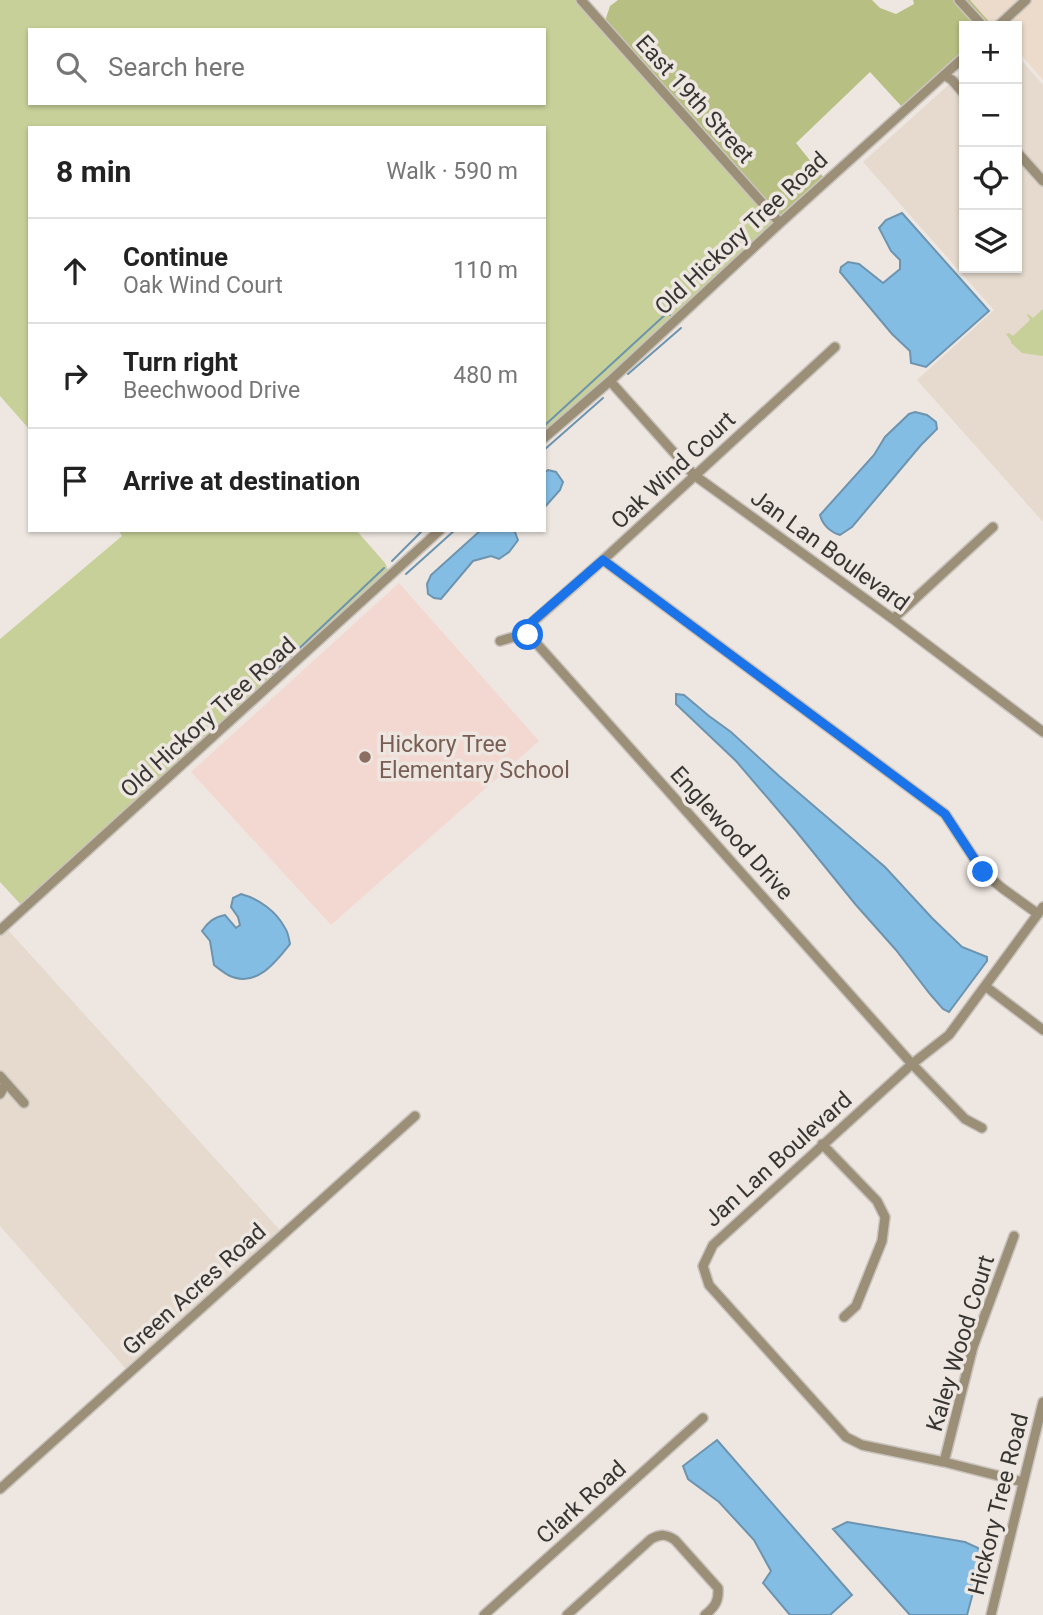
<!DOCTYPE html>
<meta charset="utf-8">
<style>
body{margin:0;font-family:Roboto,sans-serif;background:#f2f2f2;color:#222}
.controls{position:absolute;right:21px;top:21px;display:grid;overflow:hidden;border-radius:0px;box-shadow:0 2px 5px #0004}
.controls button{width:63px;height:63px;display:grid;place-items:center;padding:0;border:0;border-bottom:2px solid #e0e0e0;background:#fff;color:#222;font:35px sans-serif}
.stop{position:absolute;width:21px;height:21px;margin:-16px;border:5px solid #1a73e8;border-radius:50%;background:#fff}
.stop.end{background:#1a73e8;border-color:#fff;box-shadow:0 2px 7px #0008}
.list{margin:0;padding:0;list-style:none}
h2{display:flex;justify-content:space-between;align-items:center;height:91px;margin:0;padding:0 28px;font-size:30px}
h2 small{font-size:23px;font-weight:400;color:#767676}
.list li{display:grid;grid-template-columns:46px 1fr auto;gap:21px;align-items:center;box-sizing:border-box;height:105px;padding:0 28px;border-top:2px solid #e0e0e0}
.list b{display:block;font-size:26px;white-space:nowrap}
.list p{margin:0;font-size:23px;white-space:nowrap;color:#767676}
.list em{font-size:23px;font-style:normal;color:#767676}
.icon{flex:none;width:38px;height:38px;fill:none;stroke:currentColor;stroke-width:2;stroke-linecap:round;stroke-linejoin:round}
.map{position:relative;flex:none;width:1043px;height:1615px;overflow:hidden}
.search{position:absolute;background:#fff;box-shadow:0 2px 5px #0004;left:28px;top:28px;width:518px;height:77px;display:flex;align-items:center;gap:18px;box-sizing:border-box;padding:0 24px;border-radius:0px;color:#767676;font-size:26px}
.panel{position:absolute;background:#fff;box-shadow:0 2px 5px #0004;left:28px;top:126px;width:518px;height:406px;border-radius:0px}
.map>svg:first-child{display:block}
.commercial{fill:#ecdbca}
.built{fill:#e5dacd}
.education{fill:#f2d8d1}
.green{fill:#c8d099;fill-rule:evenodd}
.forest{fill:#b7bf82}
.water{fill:#84bde4;stroke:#6d94af;stroke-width:2}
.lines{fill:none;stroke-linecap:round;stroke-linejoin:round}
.stream{stroke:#6d94af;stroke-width:2}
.minor-casing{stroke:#c9c3be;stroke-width:12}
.minor{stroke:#9c8f78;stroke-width:9}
.route{stroke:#1a73e8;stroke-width:9}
.education-dot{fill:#8d6e63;stroke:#eee7e1;stroke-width:2.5}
.labels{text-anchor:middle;stroke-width:7;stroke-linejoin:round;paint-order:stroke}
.street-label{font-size:23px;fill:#373532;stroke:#eee7e1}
.education-label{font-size:23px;fill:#785e54;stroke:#eee7e1;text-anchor:start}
</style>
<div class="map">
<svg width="1043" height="1615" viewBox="0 0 1043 1615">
<rect width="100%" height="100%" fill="#eee7e1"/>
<!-- commercial -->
<path class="commercial" d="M970 0H1021L993 26Z
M1032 0H1043V80L1017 50V26H1003Z"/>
<!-- built -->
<path class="built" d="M1017 55 1043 85V522L917 380 994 310 863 162 964 71V268H1017Z
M8 930 288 1239 133 1377 0 1226V937Z"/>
<!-- education -->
<path class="education" d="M399 583 539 741 331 925 191 772Z"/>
<!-- green -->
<path class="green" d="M0 0H586L780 218 607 379 547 431 544 429V128H30V430L0 396ZM30 30H544V103H30Z
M1043 309V356L1022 353 1011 343V341L1006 334 1009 333 1013 336 1030 320 1027 315 1028 314 1033 318Z
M118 530H356L385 563 389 572 22 906 0 882V639L122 536Z"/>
<!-- forest -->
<path class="forest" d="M618 0H872L880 8 896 14 914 4 913 0H970L993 26H964V52L903 108 870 72 796 143 824 178 780 218 605 21 610 6Z"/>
<!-- water -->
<path class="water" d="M902 213 989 311 926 367 911 363 910 351 892 334 840 272 841 267 848 262 859 264 883 283 900 269V260L891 251 879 228 886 220Z
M915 412 927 415 936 422 937 429 921 445 852 527 840 535C831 532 823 526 820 515L874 455 885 437 909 414Z
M548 470 556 472 563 482 560 490 544 508V473Z
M481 530H516L515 532 518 540 509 552 499 559 491 556 473 561 441 599 434 598 428 594 427 584 431 575Z
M676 694 684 695 709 716 731 732 779 776 885 867 932 918 962 947 987 957V961L949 1012 943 1009 930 994 896 950 856 905 796 831 736 761 676 704Z
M241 894C259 899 276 911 285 928 288 932 289 939 290 944 275 963 255 989 228 975 223 972 218 968 214 965L210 941 202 931C208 922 214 917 225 915L236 928 240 925 238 917 231 907 233 898Z
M717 1440 852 1595 830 1615H790L763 1583 771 1571 754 1540 719 1502 688 1479 683 1466Z
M847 1522 965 1542 978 1548 982 1559 967 1615H910L833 1529Z"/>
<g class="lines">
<!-- stream -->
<path class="stream" d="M628 374 681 328
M544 426 667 313 670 315
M544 450 603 398
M392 561 422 531
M406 574 455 530
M270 676 384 568"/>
<!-- minor casing -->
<g class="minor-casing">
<path id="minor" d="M581 0 780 223
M959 0 983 26
M998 26 1026 0
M944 75 952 80 964 94
M1017 152 1043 181
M610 381 694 475 893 619 1043 732
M544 438 610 381 780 223 964 57
M603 560 945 814 983 872 1002 888 1038 914
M893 619 993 527
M527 626 529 635 912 1064 965 1119 982 1128
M500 641 517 636 603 560 835 347
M0 930 440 530
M985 986 1043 1030
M0 1076 24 1103
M0 1094 6 1083
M822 1144 877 1201 885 1217 882 1241 856 1306 844 1317
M944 1462 973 1347 1014 1236
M1023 1482 944 1462 862 1445 846 1437 709 1285 703 1266 713 1245 912 1064 949 1035 1043 907
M0 1489 415 1116
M484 1615 703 1418
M567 1615 651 1539C661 1534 666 1534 675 1540L718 1588C719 1601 715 1607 705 1615
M991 1615 1043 1402"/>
</g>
<!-- minor -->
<use href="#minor" class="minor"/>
</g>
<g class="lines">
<!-- route -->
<path class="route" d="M528 635 527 626 603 560 945 814 983 872"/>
</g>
<!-- markers -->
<circle class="education-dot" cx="365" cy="757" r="7"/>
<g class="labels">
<!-- street labels -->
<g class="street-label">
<text transform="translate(695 99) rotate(48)" y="8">East 19th Street</text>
<text transform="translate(741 233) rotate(-43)" y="8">Old Hickory Tree Road</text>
<text transform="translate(673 470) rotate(-43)" y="8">Oak Wind Court</text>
<text transform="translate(830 550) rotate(36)" y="8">Jan Lan Boulevard</text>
<text transform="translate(208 717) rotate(-42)" y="8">Old Hickory Tree Road</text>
<text transform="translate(732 833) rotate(48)" y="8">Englewood Drive</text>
<text transform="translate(778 1159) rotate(-42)" y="8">Jan Lan Boulevard</text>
<text transform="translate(194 1289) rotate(-42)" y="8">Green Acres Road</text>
<text transform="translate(960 1343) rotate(-73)" y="8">Kaley Wood Court</text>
<text transform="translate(581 1502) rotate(-42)" y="8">Clark Road</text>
<text transform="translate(998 1504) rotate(-76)" y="8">Hickory Tree Road</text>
</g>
<!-- education labels -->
<g class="education-label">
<text x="379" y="752">Hickory Tree<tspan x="379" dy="26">Elementary School</tspan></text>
</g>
</g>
</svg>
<div class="controls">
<button>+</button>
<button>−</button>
<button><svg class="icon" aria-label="locate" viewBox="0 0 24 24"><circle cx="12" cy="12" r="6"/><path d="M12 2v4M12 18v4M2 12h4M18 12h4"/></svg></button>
<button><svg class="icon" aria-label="layers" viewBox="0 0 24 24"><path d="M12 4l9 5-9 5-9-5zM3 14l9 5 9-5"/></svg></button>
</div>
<div class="stop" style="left:528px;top:635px"></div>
<div class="stop end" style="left:983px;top:872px"></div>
<div class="search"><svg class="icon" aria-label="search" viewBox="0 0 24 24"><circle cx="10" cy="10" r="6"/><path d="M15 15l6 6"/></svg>Search here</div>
<section class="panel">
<h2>8 min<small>Walk · 590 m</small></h2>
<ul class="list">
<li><svg class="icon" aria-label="ahead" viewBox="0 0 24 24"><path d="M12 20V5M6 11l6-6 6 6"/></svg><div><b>Continue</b><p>Oak Wind Court</p></div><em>110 m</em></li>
<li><svg class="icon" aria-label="right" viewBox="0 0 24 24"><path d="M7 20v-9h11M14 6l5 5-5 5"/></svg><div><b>Turn right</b><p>Beechwood Drive</p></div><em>480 m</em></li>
<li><svg class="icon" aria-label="arrive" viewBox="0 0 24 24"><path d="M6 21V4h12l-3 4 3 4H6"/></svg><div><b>Arrive at destination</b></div></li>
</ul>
</section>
</div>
